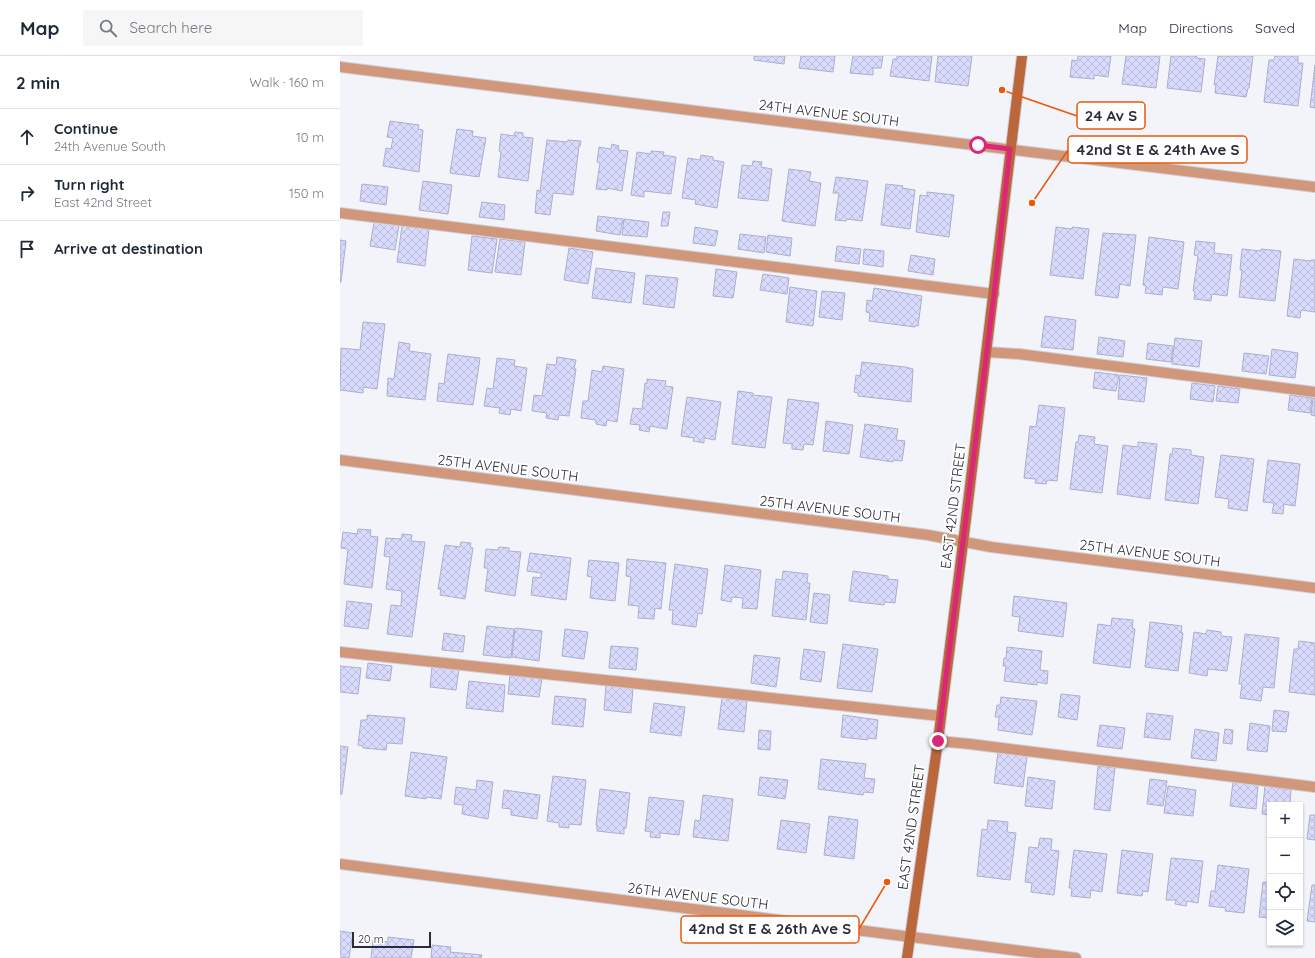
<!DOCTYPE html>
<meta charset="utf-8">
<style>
body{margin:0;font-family:Quicksand,sans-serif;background:#f6f6f7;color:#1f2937}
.controls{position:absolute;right:12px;bottom:12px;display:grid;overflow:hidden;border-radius:0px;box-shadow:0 1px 3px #0004}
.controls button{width:36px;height:36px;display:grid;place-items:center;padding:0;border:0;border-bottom:1px solid #e0e1e3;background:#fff;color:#1f2937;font:20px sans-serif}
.scale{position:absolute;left:12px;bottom:10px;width:79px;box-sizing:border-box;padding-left:4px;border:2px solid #2d2d39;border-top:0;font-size:11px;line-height:14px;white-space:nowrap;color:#2d2d39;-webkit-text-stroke:3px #fff;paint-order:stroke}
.stop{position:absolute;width:12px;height:12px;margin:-9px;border:3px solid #db2777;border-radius:50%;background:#fff}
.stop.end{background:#db2777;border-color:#fff;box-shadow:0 1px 4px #0008}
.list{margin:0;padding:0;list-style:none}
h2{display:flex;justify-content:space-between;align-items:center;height:52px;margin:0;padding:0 16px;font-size:17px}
h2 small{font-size:13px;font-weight:400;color:#747a83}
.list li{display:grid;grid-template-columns:26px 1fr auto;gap:12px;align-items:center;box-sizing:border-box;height:56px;padding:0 16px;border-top:1px solid #e0e1e3}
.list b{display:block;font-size:15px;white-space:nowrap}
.list p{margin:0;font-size:13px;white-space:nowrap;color:#747a83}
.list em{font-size:13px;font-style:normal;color:#747a83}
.icon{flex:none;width:22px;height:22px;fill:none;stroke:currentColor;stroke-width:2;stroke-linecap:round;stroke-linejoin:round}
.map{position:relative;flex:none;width:975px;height:902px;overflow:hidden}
header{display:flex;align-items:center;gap:24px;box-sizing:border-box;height:56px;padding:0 20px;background:#fff;border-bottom:1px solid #e0e1e3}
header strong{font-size:19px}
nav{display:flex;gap:22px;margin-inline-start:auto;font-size:14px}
.search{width:280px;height:36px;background:#f6f6f7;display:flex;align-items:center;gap:10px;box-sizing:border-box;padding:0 14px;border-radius:0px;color:#747a83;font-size:15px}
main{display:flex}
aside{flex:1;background:#fff}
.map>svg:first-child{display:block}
.building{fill:url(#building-cross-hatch);stroke:#acaecc}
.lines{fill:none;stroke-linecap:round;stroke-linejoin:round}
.lane-casing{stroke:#cfd0d7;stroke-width:12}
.street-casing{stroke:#cfd0d7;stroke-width:12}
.secondary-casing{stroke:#cfd0d7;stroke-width:12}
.lane{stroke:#d1977b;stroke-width:10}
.street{stroke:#d1977b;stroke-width:10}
.secondary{stroke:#bb673c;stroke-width:10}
.route{stroke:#db2777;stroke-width:5}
.labels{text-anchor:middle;stroke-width:4;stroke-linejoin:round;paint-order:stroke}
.street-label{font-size:14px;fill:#2d2d39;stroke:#fff}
.leader{fill:none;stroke:#e8590c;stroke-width:1.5}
.callout-dot{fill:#e8590c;stroke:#fff;stroke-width:1.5}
.callout{fill:#fff;stroke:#e8590c;stroke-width:1.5}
.callout-label{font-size:15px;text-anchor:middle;font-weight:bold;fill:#2d2d39}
</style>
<header>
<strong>Map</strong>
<div class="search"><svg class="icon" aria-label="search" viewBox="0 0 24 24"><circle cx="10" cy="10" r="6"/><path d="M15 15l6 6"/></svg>Search here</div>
<nav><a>Map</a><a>Directions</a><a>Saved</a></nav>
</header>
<main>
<aside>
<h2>2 min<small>Walk · 160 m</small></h2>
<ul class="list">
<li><svg class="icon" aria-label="ahead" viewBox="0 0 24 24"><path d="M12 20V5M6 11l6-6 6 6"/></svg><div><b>Continue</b><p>24th Avenue South</p></div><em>10 m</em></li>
<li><svg class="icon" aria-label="right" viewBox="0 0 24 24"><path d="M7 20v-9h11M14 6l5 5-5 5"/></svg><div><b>Turn right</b><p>East 42nd Street</p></div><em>150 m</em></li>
<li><svg class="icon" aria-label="arrive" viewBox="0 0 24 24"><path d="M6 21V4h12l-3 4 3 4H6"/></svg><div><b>Arrive at destination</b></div></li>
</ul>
</aside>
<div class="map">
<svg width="975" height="902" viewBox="0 0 975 902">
<defs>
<pattern id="building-cross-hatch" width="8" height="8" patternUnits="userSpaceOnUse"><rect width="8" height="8" fill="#d8dbfd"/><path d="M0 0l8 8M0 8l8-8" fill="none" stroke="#babcda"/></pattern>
</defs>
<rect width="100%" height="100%" fill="#f3f4fa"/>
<!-- building -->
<path class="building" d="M414 0H445L444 8 414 4Z
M461 0H495L493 16 459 12Z
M513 0H543L541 12H533V19L510 17Z
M557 0H592L589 25 550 20 553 3H557Z
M598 0H632L628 30 595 26Z
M738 0H771L768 21 754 19V23L730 21 732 4 737 5Z
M786 0H820L816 32 782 28Z
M831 0H857L856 2 865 3 861 36 827 32Z
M878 0H913L909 32H908L906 41 875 37 876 29H874Z
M935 0H958V7H963L958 50 924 46 929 4H934Z
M975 9V52L970 51Z
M50 65 79 69 78 73 83 74 79 116 43 110 46 92 51 93 53 82 47 81Z
M117 73 133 75 132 80 146 82 139 121 110 117Z
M175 76 183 77V81L193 82 188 125 158 121 161 96 159 95 161 78 174 80Z
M207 84 227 86 228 84 241 85 240 90H239L233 139 213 137 210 159 195 157 197 134 200 135Z
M272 88 279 90 278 94 288 95 282 135 267 132V134L256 133 260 107 257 106 259 91 271 93Z
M311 95 324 96 323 99 336 101 331 138 304 135V141L291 139 297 96 311 98Z
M361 99 373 101V104L384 106 377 152 355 148 356 144 342 142 348 102 360 104Z
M413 105 422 106 421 111 432 113 428 145 398 142 402 109 412 110Z
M449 113 471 116 469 125 481 127 475 170 442 165Z
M496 121 528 125 522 165 507 163 506 165 495 164 499 137H493Z
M83 125 112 129 108 158 79 154Z
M22 128 48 131 46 149 20 145Z
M546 128 563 130 562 132 575 134 570 173 541 169Z
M587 136 614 139 609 181 576 176 580 139 587 140Z
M142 146 165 149 164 164 139 161Z
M323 156H330L328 170H321Z
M258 160 283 163 280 179 256 175Z
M284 163 309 166 307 181 282 179Z
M34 166 59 169 55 194 30 190Z
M62 170 89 173 85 210 57 206Z
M355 171 378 175 375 190 353 187Z
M716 171 732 173V171L749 173 743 223 710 219Z
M763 177 796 179 790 230 780 228 778 242 755 239Z
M400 178 426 181 424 197 398 193Z
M428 179 452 182 450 200 426 196Z
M132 180 157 183 152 217 128 214Z
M809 181 844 186 838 233 823 231 822 239 805 237 806 230 803 229Z
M160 183 185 186 181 219 155 216Z
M0 184 6 185 1 226H0Z
M856 185 875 187 874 197 892 199 887 240 872 238 871 245 854 243 855 236 853 235 858 200 854 199Z
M497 190 521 193 519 208 495 205Z
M229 192 253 196 248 228 224 224Z
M524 193 544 195 543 211 523 208Z
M902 193 921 195V193L941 195 935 245 899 241 902 214H900Z
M571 199 595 203 593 219 568 215Z
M954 203 971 205V204H975V256L961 254 960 262 947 260Z
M256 212 295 217 291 247 252 242Z
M376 213 397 216 393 242 373 240Z
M423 218 449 222 447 238 420 234Z
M306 219 338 222 334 252 303 248Z
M450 231 477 235 473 270 446 266Z
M534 232 582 240 578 270 576 269 575 271 529 265 530 257 526 256 527 244 532 245Z
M482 235 505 237 502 264 479 261Z
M705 260 736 264 733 294 701 291Z
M23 266 45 268 37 333 23 331V337L0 334 1 292 20 294Z
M759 281 785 285 783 301 757 298Z
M835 282 862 285 859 311 832 308Z
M59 286 70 288 69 295 91 298 85 344 47 340 48 322 54 323Z
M808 287 833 290 831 306 806 303Z
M932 293 958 297 955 322 929 319Z
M904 297 929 300 926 318 902 315Z
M108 298 140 302 133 349 97 345 99 327 104 328Z
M217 301 236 304 234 313H236L229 360 219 359 218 364 206 362 207 357 192 355 194 339 202 340 207 308 216 309Z
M157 302 175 304 174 310 187 312 181 355 171 353 170 359 159 357 160 352 144 350 147 332 153 333Z
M522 306 565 311 573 313 571 346 518 340V337L514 336 516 319 520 320Z
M263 310 284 313 277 366 267 364 266 370 256 368V364L241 362 243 345H248L252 314 262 316Z
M755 316 779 319 776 335 753 332Z
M780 319 807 322 804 346 778 343Z
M307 323 326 325 325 330 333 331 327 373 310 370 309 376 299 374 300 369 290 368 293 352 302 353 305 327 307 328Z
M852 327 875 330 873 346 850 343Z
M878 330 900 333 898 347 876 345Z
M398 335 413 337V339L432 341 425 392 392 388Z
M950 339 972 342 970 357 948 354Z
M347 341 381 346 375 384 364 382V387L353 385 354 382 341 380Z
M973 342H975V360L971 359Z
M448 343 479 347 473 389 464 388 463 394 452 393V388L443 387Z
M699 349 725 352 717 425 707 424 706 428 695 427 696 423 684 422 690 370 696 371Z
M486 365 513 369 509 398 483 395Z
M525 368 558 373 556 384 565 385 562 405 553 404V406L520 401Z
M739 379 755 381 754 388 768 390 762 437 730 433 736 386H738Z
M798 386 817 388 810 443 777 438 783 389 798 391Z
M833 392 851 394V399L864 401 858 448 825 444 830 398H832Z
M881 399 914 403 907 455 888 452 889 443 875 441Z
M928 404 960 408 955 450 944 448 943 458 932 457 934 447 923 446Z
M18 473 31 474 30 480 38 481 32 532 4 528 8 493 1 492 3 476 17 478Z
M62 478 72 479 71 485 85 486 72 581 47 578 51 549 61 550 62 535 46 533 50 501 44 500 46 482 61 483Z
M121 486 131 487 130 491 133 492 125 543 100 539 101 533H98L105 489 120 491Z
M159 491 169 492V495L181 496 175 540 145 535 148 512H144L146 493 158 494Z
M190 497 231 502 226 544 191 539 193 521 201 522V517L187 515Z
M287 503 326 507 321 553 315 552 314 563 298 562 299 550 288 549 291 521 286 520Z
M249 504 279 507 275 545 250 542 252 521 247 520Z
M335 508 368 513 362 558 358 557 356 571 332 568 333 554H329Z
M385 509 421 514 417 553 402 552 403 542 392 541 391 546 381 544Z
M443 515 468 518 467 527H470L466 564 432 560 436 523 442 524Z
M513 515 548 520V523L558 524 555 547 545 546 544 549 509 545Z
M474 537 490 539 487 568 470 566Z
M674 540 727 547 723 581 678 575 680 561 672 560Z
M7 545 32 548 28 573 4 570Z
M772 562 793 564 792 572 795 573 790 612 753 607 758 568 771 570Z
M810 566 842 570 841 577H843L838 615 805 611Z
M147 570 174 573 171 602 143 599Z
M175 572 202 575 199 605 172 601Z
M225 573 248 576 244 603 222 600Z
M867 574 881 576V580L892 581 887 615 868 613 867 620 849 617 854 576 866 578Z
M104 577 125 580 123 596 102 594Z
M905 578 939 582 934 632 923 631 921 645 900 642 902 628H899Z
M959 585 975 587V639L949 636 954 593H958Z
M503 588 538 593 532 636 497 632Z
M271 590 298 592 296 614 269 612Z
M667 591 702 595 700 614 708 615 707 628 697 626V629L664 625 666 610H663L664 602H666Z
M464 593 485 596 481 626 460 623Z
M414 599 440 602 436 631 411 627Z
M28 607 52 610 50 625 26 622Z
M0 610 21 612 18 638 0 636Z
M92 610 119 613 116 634 90 631Z
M170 619 202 623 199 641 168 638Z
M129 625 165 629 163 656 126 652Z
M266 629 293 632 291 657 264 654Z
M721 638 740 640 737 664 718 661Z
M215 640 246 643 243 671 212 668Z
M661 641 697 645 692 679 658 674 659 661H655L657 649H660Z
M382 642 407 645 404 676 378 673Z
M314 647 345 651 341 680 310 676Z
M934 654 949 656 946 676 932 675Z
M807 657 833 660 830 684 804 681Z
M27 659 65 662 62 688 47 687 46 694 23 692V690L18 689 21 664H27Z
M503 659 538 664 536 683 528 682V684L501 681Z
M910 667 930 670 927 696 907 694Z
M760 669 785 672 782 693 757 690Z
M855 673 879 677 876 705 851 702Z
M885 673 893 674 892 688 883 687Z
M419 674 431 675 430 694 418 693Z
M0 690 8 691 2 738H0Z
M71 696 107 701 101 743 86 741V743L65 740Z
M658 696 687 700 683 731 654 727Z
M481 703 526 708 524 722 535 723 533 737 524 736 523 739 478 733Z
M758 710 775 712 770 755 754 753Z
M213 720 246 724 241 769 229 768V772L219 771V767L207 765Z
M420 721 448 724 445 743 418 739Z
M688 721 715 725 712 753 685 750Z
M810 723 827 725 823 750 807 748Z
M137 724 153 726 148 763 122 758 123 749 114 748 116 731 136 734Z
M893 726 918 729 916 753 890 750Z
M828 730 856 734 853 760 824 757Z
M925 730 951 734 950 749H930V759L922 758Z
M260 733 290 737 286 772H284V778L257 775V769H256Z
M164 734 200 739 197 763 171 759V753L162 752Z
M363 739 393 743 388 785 353 781 355 764 360 765Z
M309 741 344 745 339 779 320 777V782L310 781 311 776 305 775Z
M970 759H975V784L967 783Z
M489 760 518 764 514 803 484 799Z
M441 764 470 768 466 797 437 793Z
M648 764 668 766 667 776 676 777 670 824 637 820 642 773 647 774Z
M700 782 712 783 711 794 719 795 714 839 691 836 692 827 685 826 689 791 698 792Z
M734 794 767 798 762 836 751 834 750 842 731 840 732 832H729Z
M782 794 813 798 808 836 803 835 802 840 777 837Z
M831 802 863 805 858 847 847 845 846 850 835 848 836 844H826Z
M878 809 909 813 904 857 885 855 886 852 869 850 871 835H875Z
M923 826 930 827V862L919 861Z
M972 829H975V866L967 865Z
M0 875 13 877 9 902H0Z
M48 881 74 884 71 902H31L33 884 48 886Z
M92 889 111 891 110 896 142 899 141 902H91Z"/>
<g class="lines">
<!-- lane casing -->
<g class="lane-casing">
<path id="lane" d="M0 157 654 238
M647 296 679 298 975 336
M0 596 601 660
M598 685 630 688 975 731"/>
</g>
<!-- street casing -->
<g class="street-casing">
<path id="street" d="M0 11 975 131
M0 404 588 479 651 491 975 532
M0 808 736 902"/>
</g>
<!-- secondary casing -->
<g class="secondary-casing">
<path id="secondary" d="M567 902 598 685 626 463 682 0"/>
</g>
<!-- lane -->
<use href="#lane" class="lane"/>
<!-- street -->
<use href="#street" class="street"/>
<!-- secondary -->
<use href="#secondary" class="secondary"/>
</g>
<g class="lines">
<!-- route -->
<path class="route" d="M598 685 654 238 670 93 638 89"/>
</g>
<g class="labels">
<!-- street labels -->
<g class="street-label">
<text transform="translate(489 57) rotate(7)" y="5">24TH AVENUE SOUTH</text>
<text transform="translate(168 412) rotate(7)" y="5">25TH AVENUE SOUTH</text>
<text transform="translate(613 450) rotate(-83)" y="5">EAST 42ND STREET</text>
<text transform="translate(490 453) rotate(7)" y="5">25TH AVENUE SOUTH</text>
<text transform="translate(810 497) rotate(7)" y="5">25TH AVENUE SOUTH</text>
<text transform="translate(571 771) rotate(-82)" y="5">EAST 42ND STREET</text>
<text transform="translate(358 840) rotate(7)" y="5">26TH AVENUE SOUTH</text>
</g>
</g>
<!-- callouts -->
<path class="leader" d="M662 34L737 60M692 147L728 94M547 826L519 873"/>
<g class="callout-dot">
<circle cx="662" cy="34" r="4"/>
<circle cx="692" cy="147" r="4"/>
<circle cx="547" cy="826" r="4"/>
</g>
<g class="callout">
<rect x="737" y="46" width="68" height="27" rx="4"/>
<rect x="728" y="80" width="179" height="27" rx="4"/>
<rect x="341" y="860" width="178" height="27" rx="4"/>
</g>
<g class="callout-label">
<text x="771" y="65">24 Av S</text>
<text x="818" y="99">42nd St E &amp; 24th Ave S</text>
<text x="430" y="878">42nd St E &amp; 26th Ave S</text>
</g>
</svg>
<div class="controls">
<button>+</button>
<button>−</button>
<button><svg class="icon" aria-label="locate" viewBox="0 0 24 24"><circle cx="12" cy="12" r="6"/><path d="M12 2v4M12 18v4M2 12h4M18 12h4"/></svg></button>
<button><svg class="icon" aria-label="layers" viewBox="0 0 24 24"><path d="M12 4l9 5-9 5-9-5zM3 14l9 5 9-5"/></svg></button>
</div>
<div class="scale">20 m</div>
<div class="stop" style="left:638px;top:89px"></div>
<div class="stop end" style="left:598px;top:685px"></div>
</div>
</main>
